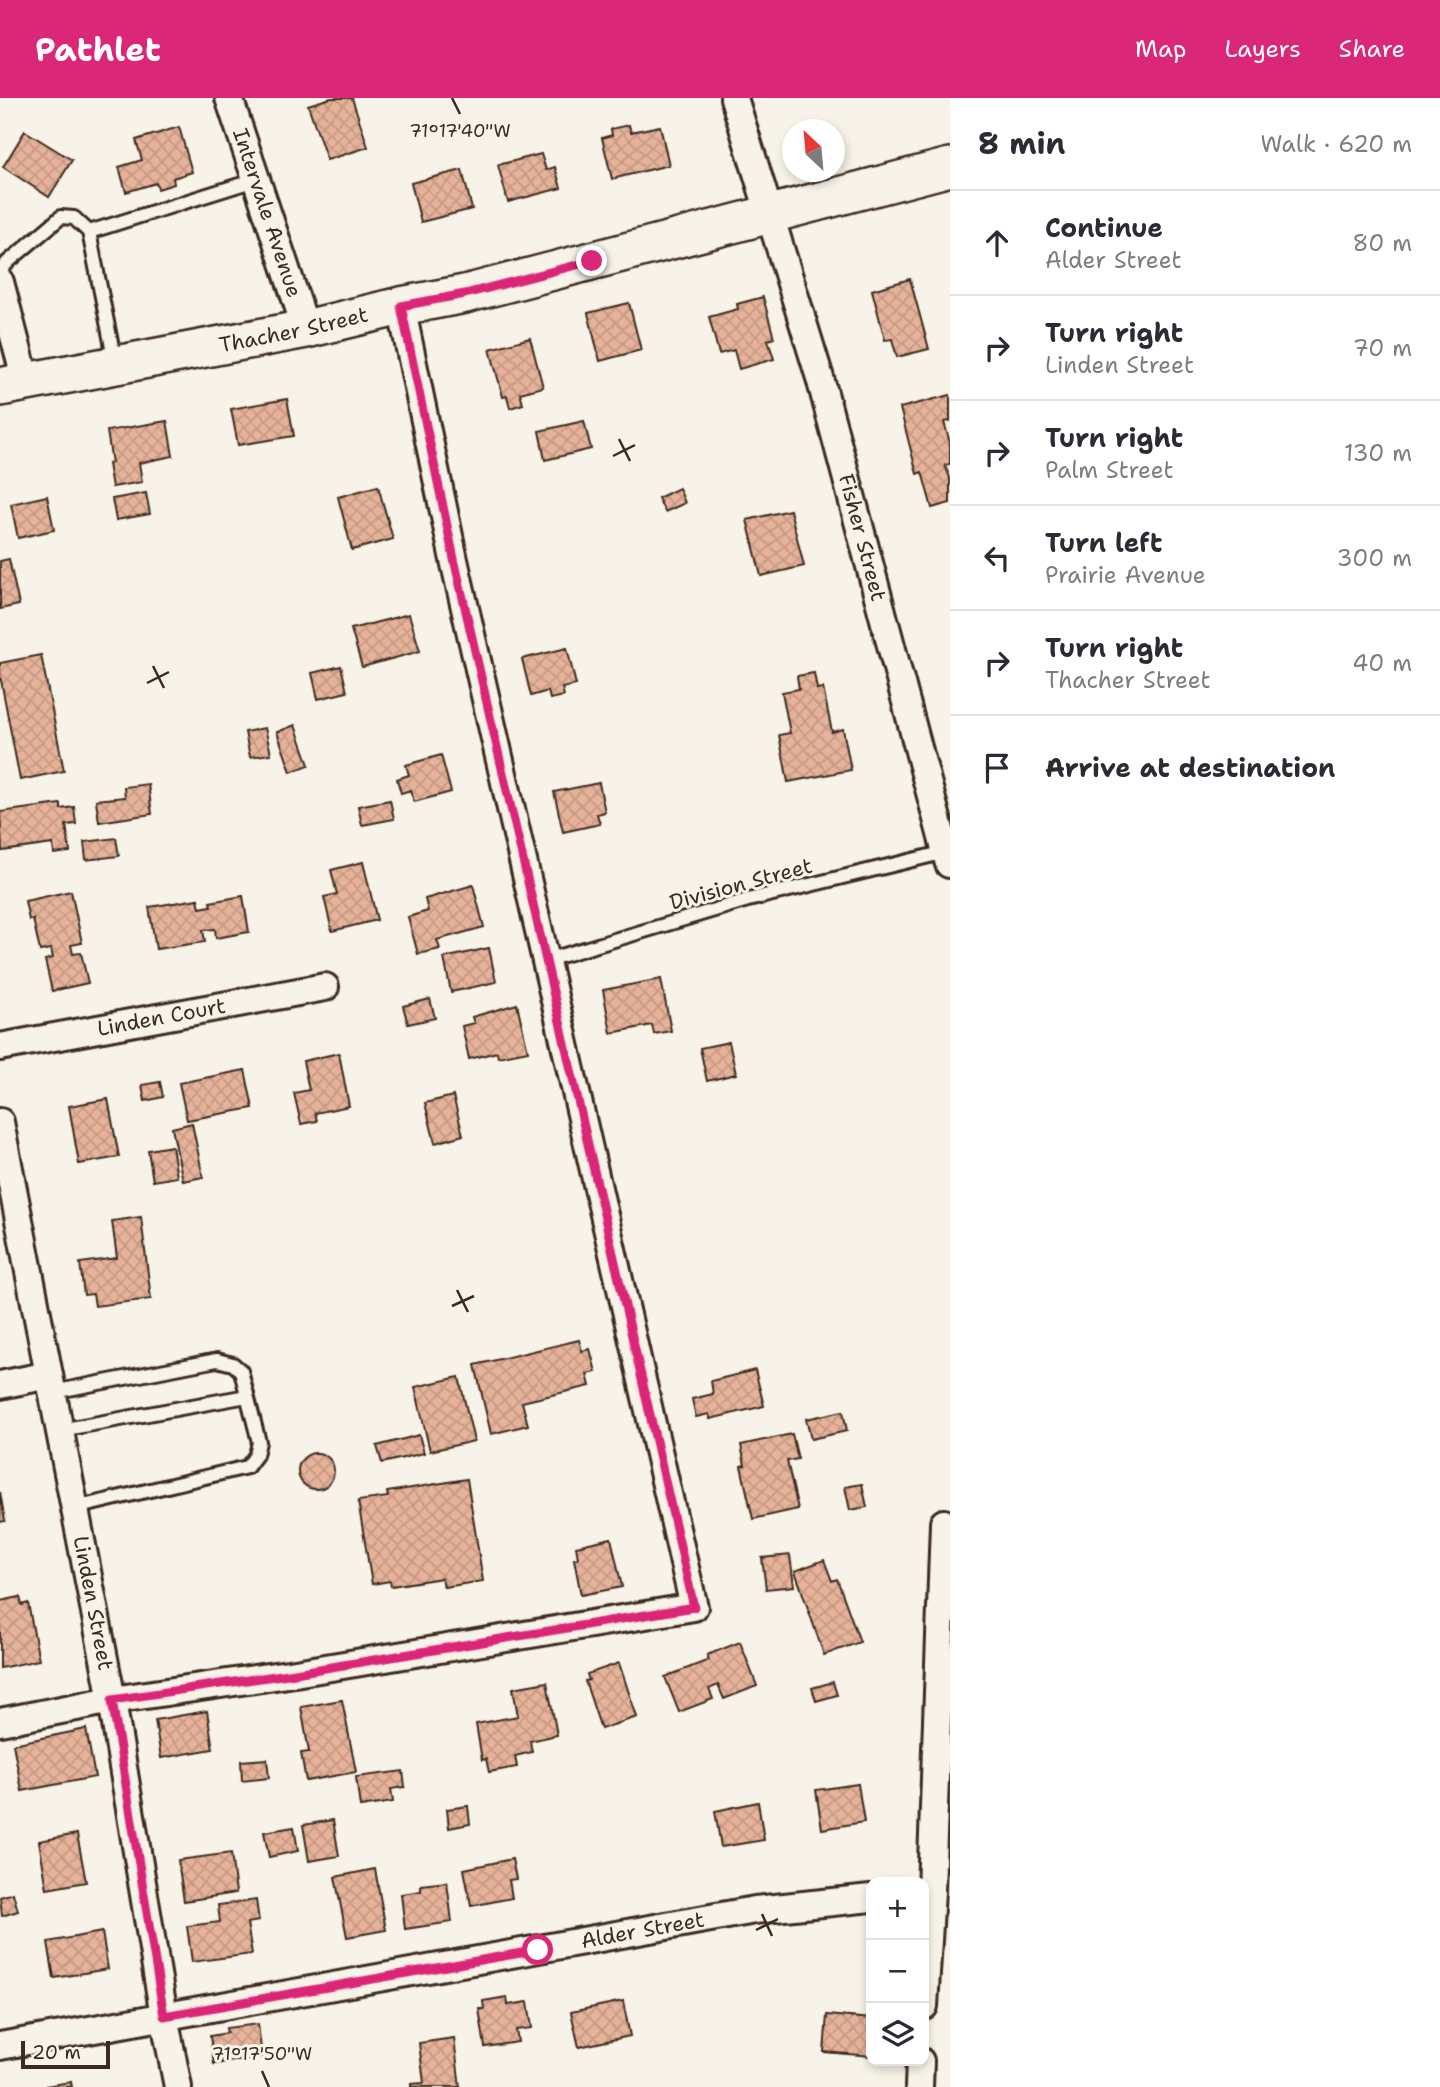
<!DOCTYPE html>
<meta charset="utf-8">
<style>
body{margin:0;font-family:"Shantell Sans",sans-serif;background:#f2f2f3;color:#2b2b33}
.controls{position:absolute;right:21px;bottom:21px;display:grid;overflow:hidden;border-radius:14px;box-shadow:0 4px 10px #0003}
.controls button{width:63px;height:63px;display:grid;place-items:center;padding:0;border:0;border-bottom:2px solid #e1e1e2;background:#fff;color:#2b2b33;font:35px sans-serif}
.compass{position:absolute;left:782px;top:21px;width:63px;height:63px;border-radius:50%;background:#fff;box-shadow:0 4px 10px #0003;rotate:334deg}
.scale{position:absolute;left:21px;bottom:18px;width:89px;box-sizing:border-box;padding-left:7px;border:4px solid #3b2a1e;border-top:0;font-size:19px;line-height:24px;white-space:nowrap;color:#3b2a1e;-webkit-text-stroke:5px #f7f3e8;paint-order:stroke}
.stop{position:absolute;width:21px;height:21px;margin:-16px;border:5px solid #db2777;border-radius:50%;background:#fff}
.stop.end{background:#db2777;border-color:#fff;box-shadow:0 2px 7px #0008}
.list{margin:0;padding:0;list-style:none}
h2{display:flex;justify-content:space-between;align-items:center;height:91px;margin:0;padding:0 28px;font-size:30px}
h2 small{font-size:23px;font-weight:400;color:#7c7c81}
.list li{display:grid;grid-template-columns:46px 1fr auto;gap:21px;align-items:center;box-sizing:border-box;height:105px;padding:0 28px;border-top:2px solid #e1e1e2}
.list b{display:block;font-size:26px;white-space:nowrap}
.list p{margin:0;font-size:23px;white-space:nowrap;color:#7c7c81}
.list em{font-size:23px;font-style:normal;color:#7c7c81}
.icon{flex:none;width:38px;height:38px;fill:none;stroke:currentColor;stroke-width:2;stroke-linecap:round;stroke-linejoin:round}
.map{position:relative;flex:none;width:950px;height:1989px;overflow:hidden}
header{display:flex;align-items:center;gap:42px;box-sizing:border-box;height:98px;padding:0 35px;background:#db2777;color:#fff}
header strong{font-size:33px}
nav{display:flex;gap:38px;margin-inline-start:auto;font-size:24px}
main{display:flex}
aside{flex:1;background:#fff}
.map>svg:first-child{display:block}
.building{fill:url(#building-cross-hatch);stroke:#3b2a1e;stroke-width:2}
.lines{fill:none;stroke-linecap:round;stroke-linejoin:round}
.lane-casing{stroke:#3b2a1e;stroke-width:18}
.street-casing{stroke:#3b2a1e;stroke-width:32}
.secondary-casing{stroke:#3b2a1e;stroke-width:42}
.lane{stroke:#f7f3e8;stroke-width:12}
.street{stroke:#f7f3e8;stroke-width:26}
.secondary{stroke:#f7f3e8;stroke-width:37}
.route{stroke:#db2777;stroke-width:9}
.ticks{fill:none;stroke:#3b2a1e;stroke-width:2.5}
.labels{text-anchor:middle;stroke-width:6;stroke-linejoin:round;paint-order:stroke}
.street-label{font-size:21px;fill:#3b2a1e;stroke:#f7f3e8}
.ticks-label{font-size:18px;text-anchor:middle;fill:#3b2a1e;stroke:#f7f3e8;stroke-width:6;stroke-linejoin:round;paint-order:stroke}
</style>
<header>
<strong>Pathlet</strong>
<nav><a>Map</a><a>Layers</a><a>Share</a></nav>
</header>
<main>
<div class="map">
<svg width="950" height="1989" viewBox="0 0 950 1989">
<defs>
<pattern id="building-cross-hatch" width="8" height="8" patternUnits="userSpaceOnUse" patternTransform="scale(1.75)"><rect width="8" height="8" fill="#e6b29a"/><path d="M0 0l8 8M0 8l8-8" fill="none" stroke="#c69984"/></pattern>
</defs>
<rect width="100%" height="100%" fill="#f7f3e8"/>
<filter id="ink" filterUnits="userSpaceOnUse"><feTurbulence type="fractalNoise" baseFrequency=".0143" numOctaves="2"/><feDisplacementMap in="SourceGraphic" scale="14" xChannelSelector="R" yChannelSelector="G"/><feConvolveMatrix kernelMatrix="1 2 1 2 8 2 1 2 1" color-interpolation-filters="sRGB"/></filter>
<g filter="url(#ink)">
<!-- building -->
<path class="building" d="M331 0H352L368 49 327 62 308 7Z
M629 27 631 34 660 28 669 67 612 81 602 40 612 37 611 31Z
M179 29 192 74 173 80 174 86 158 91 156 85 126 94 119 69 142 62 136 42Z
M25 33 72 62 49 99 3 69Z
M541 56 546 72 555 69 561 90 508 104 498 67Z
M462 72 472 111 421 124 411 85Z
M910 181 929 251 897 259 892 241 885 242 872 192Z
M763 199 774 240 768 242 774 261 739 271 734 252 719 256 709 219 738 211 737 206Z
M629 205 641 252 600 263 588 215Z
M530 240 543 289 520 295 523 306 510 310 507 298 503 299 490 251Z
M950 297V323L944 324 950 345V366L945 367 950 380V405L932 410 922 374 917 376 900 310Z
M287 301 294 338 238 347 231 311Z
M167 323 173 358 139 365 142 384 112 389 108 366 112 365 107 333Z
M584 323 591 351 545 362 539 333Z
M378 388 393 441 352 452 338 399Z
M679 390 685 405 665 414 658 400Z
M146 395 150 416 116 422 112 401Z
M47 398 54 432 18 440 11 406Z
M790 412 804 468 761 478 747 422Z
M9 461 19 507 0 511V463Z
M409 516 420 553 362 569 351 531Z
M567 550 576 587 562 590 564 598 550 601 548 593 531 598 522 561Z
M41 557 64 673 20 682 0 577V565Z
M341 568 347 594 318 601 312 575Z
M814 575 817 591 823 590 832 634 843 631 851 672 788 684 779 637 790 635 782 594 799 591 797 578Z
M295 627 309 667 291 674 277 634Z
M265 630 271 656 250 659 245 634Z
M441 657 451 694 414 704 411 692 401 695 397 681 409 677 406 667Z
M599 685 605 714 597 716 600 726 563 734 554 694Z
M148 686 152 716 99 724 96 702 125 699 124 689Z
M390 702 394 721 362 727 358 708Z
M61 706V711L74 709 76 726 66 727 70 754 54 756 53 746 2 753 0 714Z
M116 740 119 758 86 762 84 744Z
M363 764 377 822 332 833 324 799 337 796 331 772Z
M473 787 484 829 437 842 440 851 418 856 408 819 428 813 425 801Z
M71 793 82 845 71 847 73 856 81 855 88 885 52 893 45 862 53 860 51 851 40 853 33 821 29 822 25 803Z
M243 798 249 834 216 840 215 831 203 832 205 844 156 851 149 809 198 801 200 810 211 808 210 804Z
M489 850 496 884 451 894 444 860Z
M661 881 671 933 654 936 652 927 611 935 603 892Z
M430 901 435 920 408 926 403 908Z
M517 906 528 953 498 959 497 954 469 961 462 928 474 925 472 919Z
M729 944 736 976 707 983 700 950Z
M339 955 349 1008 315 1015 317 1023 301 1026 294 995 309 992 303 963Z
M245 972 253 1010 187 1022 179 985Z
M160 984 163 999 145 1003 142 987Z
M453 998 463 1037 435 1045 425 1005Z
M108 1001 119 1059 79 1066 69 1008Z
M192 1025 203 1079 183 1083 172 1030Z
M172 1048 177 1079 153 1083 148 1052Z
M141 1119 151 1201 95 1208 93 1196 84 1197 80 1165 117 1160 112 1123Z
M579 1242 582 1253 590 1251 596 1274 587 1276 590 1288 522 1304 528 1327 491 1336 475 1267Z
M755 1272 764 1308 710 1321 709 1316 696 1319 692 1301 713 1296 711 1283Z
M459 1279 474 1343 430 1353 415 1289Z
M843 1313 847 1333 811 1341 806 1321Z
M792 1336 798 1361 787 1363 798 1411 753 1421 741 1368 745 1367 741 1347Z
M419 1337 424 1355 382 1365 377 1348Z
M298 1373a18 18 0 1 1 36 0a18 18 0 1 1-36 0Z
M467 1381 483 1483 444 1489 442 1480 391 1488 390 1483 372 1486 358 1403 388 1399 387 1394Z
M862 1386 867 1409 850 1412 845 1389Z
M0 1394 5 1423 0 1424Z
M611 1440 622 1489 581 1497 574 1461 578 1460 576 1448Z
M790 1457 794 1488 766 1491 762 1460Z
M824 1462 832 1483 837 1481 860 1544 824 1557 795 1473Z
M20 1499 22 1507 28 1505 39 1562 0 1570V1503Z
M740 1544 757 1588 724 1601 718 1587 709 1591 713 1601 679 1614 665 1579 709 1562 707 1557Z
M619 1565 637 1619 601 1631 585 1583 589 1582 587 1576Z
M547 1584 557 1637 530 1643 532 1654 515 1658 517 1669 489 1674 486 1661 482 1662 476 1626 518 1618 513 1590Z
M833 1584 837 1597 816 1603 812 1590Z
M342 1602 356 1674 306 1683 301 1655 309 1654 301 1609Z
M207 1613 213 1651 161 1660 155 1622Z
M86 1631 95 1679 22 1693 13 1646Z
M267 1661 269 1680 242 1683 241 1663Z
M403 1673 405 1689 391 1691 393 1704 360 1709 356 1679Z
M858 1686 864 1724 822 1731 816 1692Z
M758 1704 764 1742 721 1749 715 1713Z
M468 1708 470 1726 449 1730 447 1711Z
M333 1722 339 1758 309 1763 303 1727Z
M294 1729 298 1753 269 1759 264 1734Z
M77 1736 86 1784 47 1791 39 1743Z
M231 1755 236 1795 184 1803 178 1762Z
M512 1761 516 1781 509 1782 512 1800 471 1808 464 1771Z
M375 1771 386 1832 347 1839 335 1779Z
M447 1784 452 1824 405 1831 401 1796 421 1793V1787Z
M13 1795 18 1813 2 1818 0 1799Z
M256 1802 259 1823 247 1825 252 1856 192 1864 187 1828 220 1824 218 1807Z
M102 1834 108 1871 54 1880 48 1844Z
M507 1899 508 1907 528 1904 532 1930 516 1932 518 1944 485 1949 479 1911H484L483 1903Z
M623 1903 630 1938 579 1949 571 1914Z
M827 1917 871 1921V1958L824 1954Z
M258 1926 262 1959 214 1966 210 1938 227 1935 226 1930Z
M454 1940 460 1989H411V1986L424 1985 419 1945Z
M71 1984 72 1989H45V1988Z"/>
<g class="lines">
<!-- lane casing -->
<g class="lane-casing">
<path id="lane" d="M89 134 115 264
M0 173 8 164 61 119 74 120 89 134 255 82
M547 862 748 802 946 754
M53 1294 217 1262 233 1266 241 1273 259 1344 256 1357 247 1369 75 1410
M60 1332 247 1298"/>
</g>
<!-- street casing -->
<g class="street-casing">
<g id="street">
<path id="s1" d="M229 0 306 231"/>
<path id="s2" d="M734 0 820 280 949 766"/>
<path d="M0 184 26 284"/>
<path id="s3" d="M0 949 325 889"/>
<path id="s4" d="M0 1024 112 1602 164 1918 178 1989"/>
<path d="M0 1287 49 1277"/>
<path d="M0 1624 112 1602 295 1575 694 1509 454 462 401 208"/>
<path d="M924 1908 931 1793 944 1425"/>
<path id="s5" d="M0 1948 755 1812 871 1800"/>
<path d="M919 1989 920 1963"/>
</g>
</g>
<!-- secondary casing -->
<g class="secondary-casing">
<g id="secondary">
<path id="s6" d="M0 289 306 231 401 208 465 196 950 69"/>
</g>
</g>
<!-- lane -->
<use href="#lane" class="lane"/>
<!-- street -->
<use href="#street" class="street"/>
<!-- secondary -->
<use href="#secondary" class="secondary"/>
</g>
</g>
<g class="lines" filter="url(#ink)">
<!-- route -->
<path class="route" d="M538 1852 164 1918 112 1602 295 1575 694 1509 454 461 401 208 465 196 592 163"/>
</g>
<!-- ticks -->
<path class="ticks" d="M452 0 460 16M619 341 630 363M613 358 635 347M153 568 164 590M147 585 169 574M457 1192 468 1214M452 1208 474 1198M762 1816 772 1838M756 1832 778 1821M262 1973 269 1989"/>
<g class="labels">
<!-- street labels -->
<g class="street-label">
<text dy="7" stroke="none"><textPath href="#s1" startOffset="121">Intervale Avenue</textPath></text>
<text dy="7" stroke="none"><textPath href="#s6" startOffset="299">Thacher Street</textPath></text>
<text dy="7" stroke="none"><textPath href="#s2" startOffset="458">Fisher Street</textPath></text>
<text transform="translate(741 786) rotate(-15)" y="7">Division Street</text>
<text dy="7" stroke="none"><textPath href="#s3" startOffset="164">Linden Court</textPath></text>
<text dy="7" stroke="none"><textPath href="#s4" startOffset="490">Linden Street</textPath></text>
<text dy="7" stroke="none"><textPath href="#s5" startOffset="653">Alder Street</textPath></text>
</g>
</g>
<g class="ticks-label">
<text x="460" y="39">71°17'40"W</text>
<text x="262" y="1962">71°17'50"W</text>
</g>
</svg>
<div class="controls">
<button>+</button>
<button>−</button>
<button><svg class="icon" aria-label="layers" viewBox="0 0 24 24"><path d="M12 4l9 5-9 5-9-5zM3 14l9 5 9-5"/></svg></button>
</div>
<svg class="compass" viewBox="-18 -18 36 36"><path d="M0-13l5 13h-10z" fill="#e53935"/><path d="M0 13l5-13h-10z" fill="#7c7c81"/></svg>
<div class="scale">20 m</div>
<div class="stop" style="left:538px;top:1852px"></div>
<div class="stop end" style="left:592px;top:163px"></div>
</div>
<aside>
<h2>8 min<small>Walk · 620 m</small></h2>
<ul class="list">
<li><svg class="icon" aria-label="ahead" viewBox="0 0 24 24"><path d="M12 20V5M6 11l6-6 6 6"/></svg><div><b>Continue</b><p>Alder Street</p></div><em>80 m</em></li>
<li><svg class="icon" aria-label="right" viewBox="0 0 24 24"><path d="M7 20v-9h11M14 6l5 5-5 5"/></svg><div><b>Turn right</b><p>Linden Street</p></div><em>70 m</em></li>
<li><svg class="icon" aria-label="right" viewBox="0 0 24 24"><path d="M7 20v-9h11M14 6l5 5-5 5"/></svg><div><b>Turn right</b><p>Palm Street</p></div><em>130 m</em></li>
<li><svg class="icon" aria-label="left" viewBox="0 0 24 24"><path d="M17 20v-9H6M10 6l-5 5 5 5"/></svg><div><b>Turn left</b><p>Prairie Avenue</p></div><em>300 m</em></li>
<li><svg class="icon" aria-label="right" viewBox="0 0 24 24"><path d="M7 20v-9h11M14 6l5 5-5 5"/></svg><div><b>Turn right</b><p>Thacher Street</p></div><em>40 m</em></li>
<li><svg class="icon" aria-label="arrive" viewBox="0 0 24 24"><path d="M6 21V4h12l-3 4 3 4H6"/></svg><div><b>Arrive at destination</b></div></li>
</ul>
</aside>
</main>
